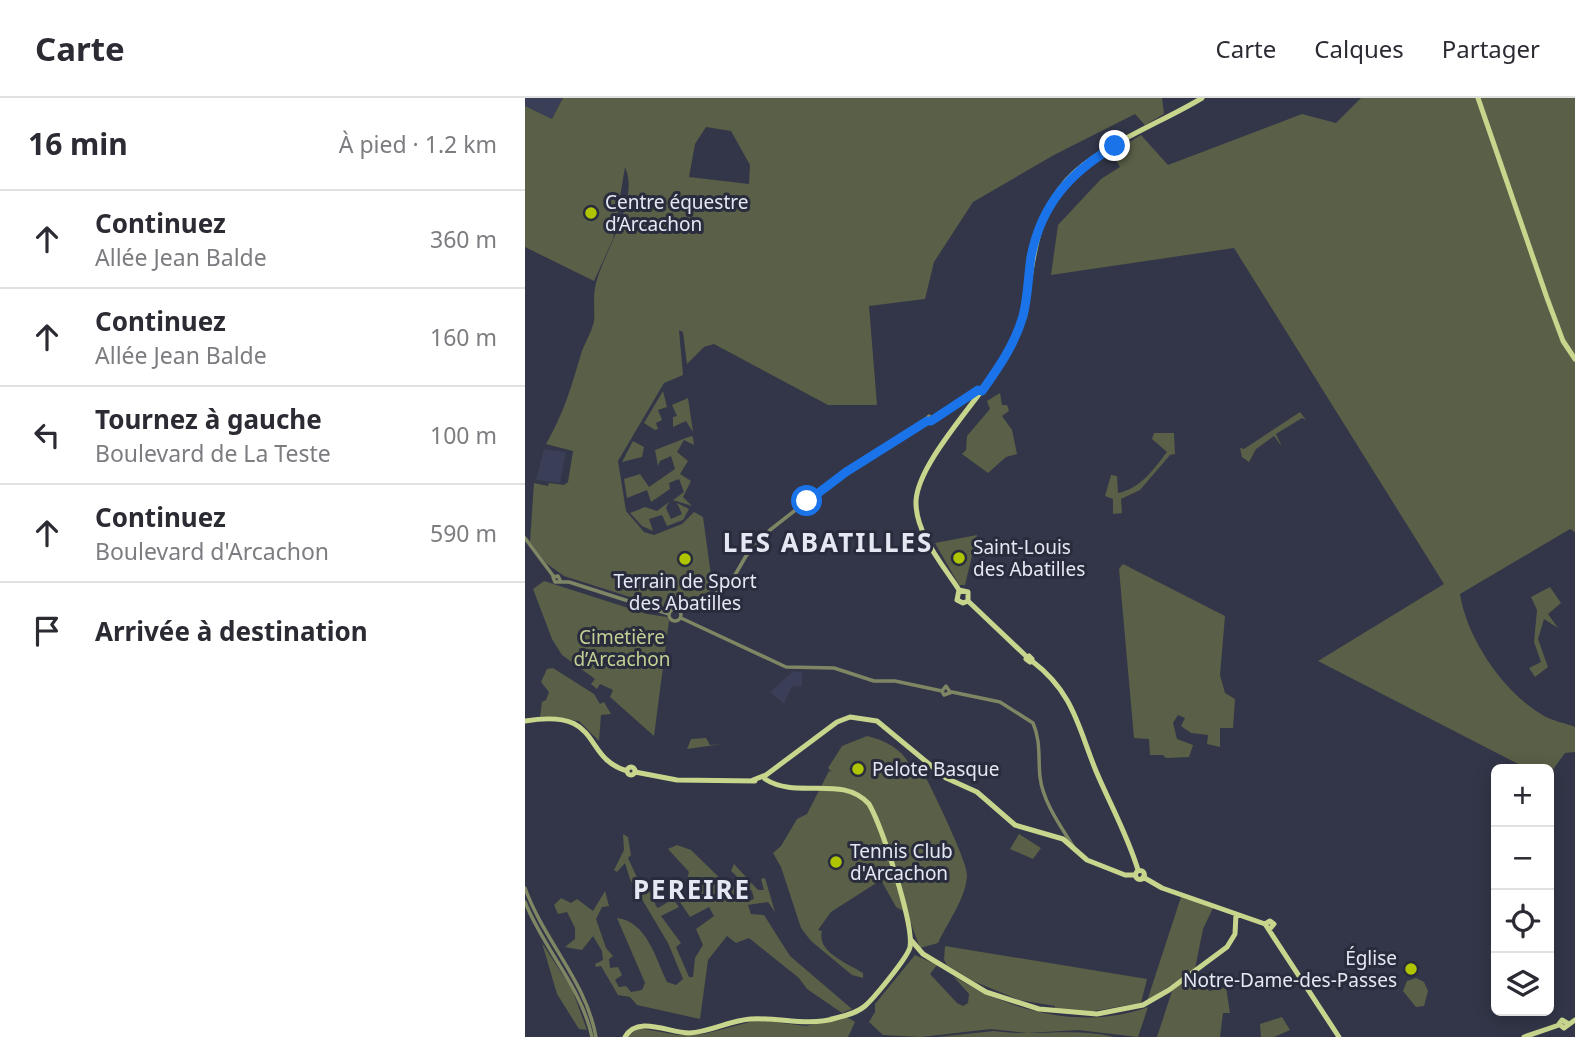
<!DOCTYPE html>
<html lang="fr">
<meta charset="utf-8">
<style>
body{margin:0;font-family:"Noto Sans",sans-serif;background:#f2f2f3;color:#2b2b33}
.controls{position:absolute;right:21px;bottom:21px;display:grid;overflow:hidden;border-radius:10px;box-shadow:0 4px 18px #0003}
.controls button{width:63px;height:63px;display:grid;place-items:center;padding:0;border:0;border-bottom:2px solid #e1e1e2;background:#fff;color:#2b2b33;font:35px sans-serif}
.stop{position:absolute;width:21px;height:21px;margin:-16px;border:5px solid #1a73e8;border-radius:50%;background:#fff}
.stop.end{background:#1a73e8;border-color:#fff;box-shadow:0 2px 7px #0008}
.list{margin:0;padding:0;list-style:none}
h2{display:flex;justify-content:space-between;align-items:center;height:91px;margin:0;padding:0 28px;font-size:30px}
h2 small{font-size:23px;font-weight:400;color:#7c7c81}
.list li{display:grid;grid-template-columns:46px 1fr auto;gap:21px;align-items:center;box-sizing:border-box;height:98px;padding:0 28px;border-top:2px solid #e1e1e2}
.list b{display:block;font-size:26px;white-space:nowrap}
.list p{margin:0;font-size:23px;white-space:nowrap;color:#7c7c81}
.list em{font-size:23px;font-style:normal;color:#7c7c81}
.icon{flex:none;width:38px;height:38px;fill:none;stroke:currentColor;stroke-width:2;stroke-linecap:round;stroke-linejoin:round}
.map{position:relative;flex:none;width:1050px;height:939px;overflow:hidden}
header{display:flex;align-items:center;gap:42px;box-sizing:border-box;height:98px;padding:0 35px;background:#fff;border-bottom:2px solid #e1e1e2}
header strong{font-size:33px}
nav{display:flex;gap:38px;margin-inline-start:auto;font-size:24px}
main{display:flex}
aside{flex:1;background:#fff}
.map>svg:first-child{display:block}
.built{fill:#3a3e56}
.green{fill:#5a5f47;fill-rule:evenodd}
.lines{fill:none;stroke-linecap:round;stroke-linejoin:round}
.minor{stroke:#7f8664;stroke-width:3.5}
.major{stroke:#c7d58d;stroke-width:5}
.route{stroke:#1a73e8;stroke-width:9}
.poi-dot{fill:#b0c502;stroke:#282c3d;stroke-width:2.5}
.labels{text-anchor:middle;stroke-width:6;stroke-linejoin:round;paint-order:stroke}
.poi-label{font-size:19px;fill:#e5e8f3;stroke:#282c3d;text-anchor:start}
.park-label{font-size:19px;fill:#c4d093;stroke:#282c3d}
.district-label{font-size:26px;font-weight:bold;letter-spacing:2px;fill:#e5e8f3;stroke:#282c3d}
</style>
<header>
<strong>Carte</strong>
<nav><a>Carte</a><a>Calques</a><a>Partager</a></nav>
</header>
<main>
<aside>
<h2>16 min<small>À pied · 1.2 km</small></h2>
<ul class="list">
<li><svg class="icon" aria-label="ahead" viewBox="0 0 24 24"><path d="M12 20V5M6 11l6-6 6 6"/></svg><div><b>Continuez</b><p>Allée Jean Balde</p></div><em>360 m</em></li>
<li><svg class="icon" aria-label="ahead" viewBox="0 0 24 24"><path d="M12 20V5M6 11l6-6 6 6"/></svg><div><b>Continuez</b><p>Allée Jean Balde</p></div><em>160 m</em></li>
<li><svg class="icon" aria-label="left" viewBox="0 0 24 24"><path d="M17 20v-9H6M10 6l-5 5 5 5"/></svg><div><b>Tournez à gauche</b><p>Boulevard de La Teste</p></div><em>100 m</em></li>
<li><svg class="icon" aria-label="ahead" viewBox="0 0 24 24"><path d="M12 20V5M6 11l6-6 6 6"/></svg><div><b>Continuez</b><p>Boulevard d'Arcachon</p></div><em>590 m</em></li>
<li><svg class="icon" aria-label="arrive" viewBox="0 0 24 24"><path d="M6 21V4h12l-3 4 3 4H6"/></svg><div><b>Arrivée à destination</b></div></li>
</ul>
</aside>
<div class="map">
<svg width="1050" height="939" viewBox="0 0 1050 939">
<rect width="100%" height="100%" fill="#323648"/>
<!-- built -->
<path class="built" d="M0 0H38L27 21 0 8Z
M19 351 41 354 35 385 11 382Z
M268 573 277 574V589L267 588 259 606 245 594Z"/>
<!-- green -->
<path class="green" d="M38 0H637L639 16 620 27 610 16 529 57 448 104 409 164 400 201 344 208 352 307H303L189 246 179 249 162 266 158 234 154 232 158 277 139 285 93 363 101 413 119 434 129 437 157 426 169 414 178 419 188 492 143 511 39 478 21 465 5 444 9 385 23 388 24 385 39 387 43 384 48 353 21 346C40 313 46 289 57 253 61 243 67 233 69 223 70 212 68 201 70 190 75 159 116 103 100 69L88 141 69 183 0 149V8L27 21ZM181 29 206 33 225 67 224 86 164 79 170 46Z
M836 0H1050V434L1045 431 935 496C942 541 979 595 1019 618 1028 623 1040 625 1050 629V654L1040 655 1024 677V671H1003L793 563 919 486 709 150 526 177 533 127 576 81 595 69 587 55 616 37 643 67 777 16 811 25Z
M138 293 142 309 133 312 137 322 131 325 133 331 130 332 119 325Z
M475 295 477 307H482L484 313 477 318 487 332 492 356 481 359 463 375 437 356 441 352 442 338 465 311 462 303Z
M163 300 168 334 161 323 148 329V319L152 318 147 307Z
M775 314 781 322 777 320 751 336 757 349 749 338 731 351 724 364 717 359 715 350 719 351Z
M629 335H649L650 356 645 357 615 392 596 401 597 415 588 416V401L580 398 586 377 592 378 593 395C616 390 628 372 642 354L627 341Z
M168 339 169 347 159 342 152 354 163 363 155 376 166 383 158 399 167 408 148 402 159 394 154 381 144 385 145 391 126 404 122 392 102 400 99 381 115 376 124 389 150 371 146 358 135 363 133 368 130 352 166 338Z
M108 343 119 349 117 359 97 364Z
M144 404 141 410 146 421 157 416 152 405 164 411 158 422 142 428 137 417 124 421 128 433 117 428 105 415 120 409 132 413Z
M452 437 440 487H434L410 445Z
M598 466 700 518 695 577 700 595 710 601 708 630H695V649L682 646 683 637 666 635 656 628 660 620 653 617 648 625 652 641 668 647 664 659 641 660 638 657H625L624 641 609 640 594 471Z
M19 483 122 516 142 519 144 523 129 638 85 599 88 592 75 586 72 591 66 586 70 581 37 557 27 541 8 491Z
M1025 489 1036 505 1023 516 1033 530 1019 521 1013 541 1023 569 1010 579 1004 570 1016 564 1009 544 1012 512 1006 499Z
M28 570 69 596 75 606 79 604 86 616 76 617 74 643 54 623 15 619 17 604 21 602 24 594 16 584 22 571Z
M342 638C360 642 379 652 386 670L399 676C407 691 442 763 442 776 442 799 422 825 413 845L395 850 382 815 371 809 356 782 306 814 293 832 297 833C291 854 324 866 338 875V880L327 877 286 843 276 830 256 769 248 755 256 748 272 721 282 716 304 673 307 674 303 670 317 648Z
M181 640 185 647 197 646 162 651 166 641Z
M98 736 103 739 106 757 103 760 115 786 121 783 131 808 133 810 148 801 154 809 136 818 156 845 151 849 164 879H168L170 860 178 847 171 831 189 818 184 809 165 819 153 801 170 792 162 781 164 774 143 751 152 747 166 752 203 788 208 787 220 804 229 801 227 793 206 773 209 766 233 792H239L236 781 240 780 250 814 243 804 223 807 226 816 239 817 265 858 327 911 317 915 282 891 274 880 224 840 211 845 202 838 183 862 175 921 112 907 105 899 93 897 76 868 71 869 70 866 78 862 77 853 68 838 57 852 40 849 50 841V830L42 814 33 816 29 807 36 800 46 805 52 801 68 813 80 793 84 808 77 809 71 821 81 850 88 858 84 861 85 870 93 869 97 877 90 882 94 889 101 888 106 894 117 892 120 885 92 820C122 824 130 859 142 884L151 887 158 881 143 845 105 781 100 765 92 774 89 772 99 752Z
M494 736 516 750 508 761 485 751Z
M656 799 688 810 678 831 670 871 622 903Z
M17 845 47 891 62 932 54 931 32 896Z
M420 848 622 881 616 905 569 913 530 912V908L494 902 448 883 422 867 419 862Z
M390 857 412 867 405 876 432 905 438 908 443 905 444 896 428 878C485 913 557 933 623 909L613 939 553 932 502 935 466 931 396 939 358 937 344 924 350 914V906Z
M671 875 684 893 701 889 705 915H698L695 939H632L648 890Z
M891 880 899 884 903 893 899 908 891 909 878 893 882 883Z
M322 919 330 924 323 939H102L114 930 153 937 179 936 233 922 281 928Z
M757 919 765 932 749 939H736L735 926Z
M469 933C509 939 549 929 589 939H412Z"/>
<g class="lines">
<!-- minor -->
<path class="minor" d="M404 318 407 321 404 324 401 321Z
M407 320 455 293
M281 401a4 4 0 1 1 8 0a4 4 0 1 1-8 0Z
M288 399 321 374 402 323
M0 440 29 479
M35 482 33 478 28 479 30 484H44L144 516
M144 517a6 6 0 1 1 12 0a6 6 0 1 1-12 0Z
M155 514 203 489 221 458 245 432 282 403
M156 520 261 569 309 570 349 583H370L417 593
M417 593 419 597 427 594 475 604 508 625C516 643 513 660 515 679 518 704 535 727 548 748
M417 593 421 588 425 594
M0 790C19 843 61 883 71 939
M0 804C19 852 56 888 67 939"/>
<!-- major -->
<path class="major" d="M953 0 1022 200 1038 243 1050 261
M434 492C418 467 390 435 391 403 393 361 464 292 485 251 514 195 497 133 542 82 571 49 638 24 677 0
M434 492 432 502 438 505 443 503
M434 492 443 494V503
M443 503 502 559
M504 558 507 561 505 564 501 561Z
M507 563C549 595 553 629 571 673 584 704 603 738 613 772
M0 623C80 610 55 659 102 673
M102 673a4 4 0 1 1 8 0a4 4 0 1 1-8 0Z
M110 674 152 682 230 683
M228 682 241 677 312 624 325 619 352 623 421 680 452 694 490 727 538 741 562 762 600 777H610
M610.5 777a4.5 4.5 0 1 1 9 0a4.5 4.5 0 1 1-9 0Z
M618 779 637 790 740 826 814 939
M740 826 745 823 749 826 744 832
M386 842 398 856 461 894 514 911 572 916 618 907 644 892 702 849 710 836 711 816
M1042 925 1037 922 1034 926 1039 930 1050 922
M100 939C113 917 144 935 164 935 186 934 205 922 226 921 255 919 282 929 311 920 320 918 333 914 340 908 349 900 383 859 385 849 389 826 357 729 344 706 317 676 272 702 240 681
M999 939 1034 927"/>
</g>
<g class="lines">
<!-- route -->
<path class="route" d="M282 403 287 404 288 399 321 374 402 323H406L453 292 457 293C474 269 490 246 498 218 503 199 503 179 506 159 516 107 545 74 590 48"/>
</g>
<!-- markers -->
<g class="poi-dot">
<circle cx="66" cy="115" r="7"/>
<circle cx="434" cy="460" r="7"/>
<circle cx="160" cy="461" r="7"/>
<circle cx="333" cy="671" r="7"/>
<circle cx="311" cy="764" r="7"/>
<circle cx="886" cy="871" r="7"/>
</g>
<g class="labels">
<!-- poi labels -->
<g class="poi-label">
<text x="80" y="111">Centre équestre<tspan x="80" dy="22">d’Arcachon</tspan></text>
<text x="448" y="456">Saint-Louis<tspan x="448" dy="22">des Abatilles</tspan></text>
<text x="160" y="490" text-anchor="middle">Terrain de Sport<tspan x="160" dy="22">des Abatilles</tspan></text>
<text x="347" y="678">Pelote Basque</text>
<text x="325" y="760">Tennis Club<tspan x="325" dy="22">d'Arcachon</tspan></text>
<text x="872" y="867" text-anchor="end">Église<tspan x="872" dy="22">Notre-Dame-des-Passes</tspan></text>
</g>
<!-- park labels -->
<g class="park-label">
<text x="97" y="546">Cimetière<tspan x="97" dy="22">d’Arcachon</tspan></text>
</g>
<!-- district labels -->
<g class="district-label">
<text x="303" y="454">LES ABATILLES</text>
<text x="167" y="801">PEREIRE</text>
</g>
</g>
</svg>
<div class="controls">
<button>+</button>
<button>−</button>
<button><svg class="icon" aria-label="locate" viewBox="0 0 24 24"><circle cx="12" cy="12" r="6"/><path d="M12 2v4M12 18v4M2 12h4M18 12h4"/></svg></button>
<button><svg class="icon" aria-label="layers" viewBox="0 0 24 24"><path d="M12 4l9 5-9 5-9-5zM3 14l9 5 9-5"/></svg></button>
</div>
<div class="stop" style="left:282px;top:403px"></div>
<div class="stop end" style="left:590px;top:48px"></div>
</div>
</main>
